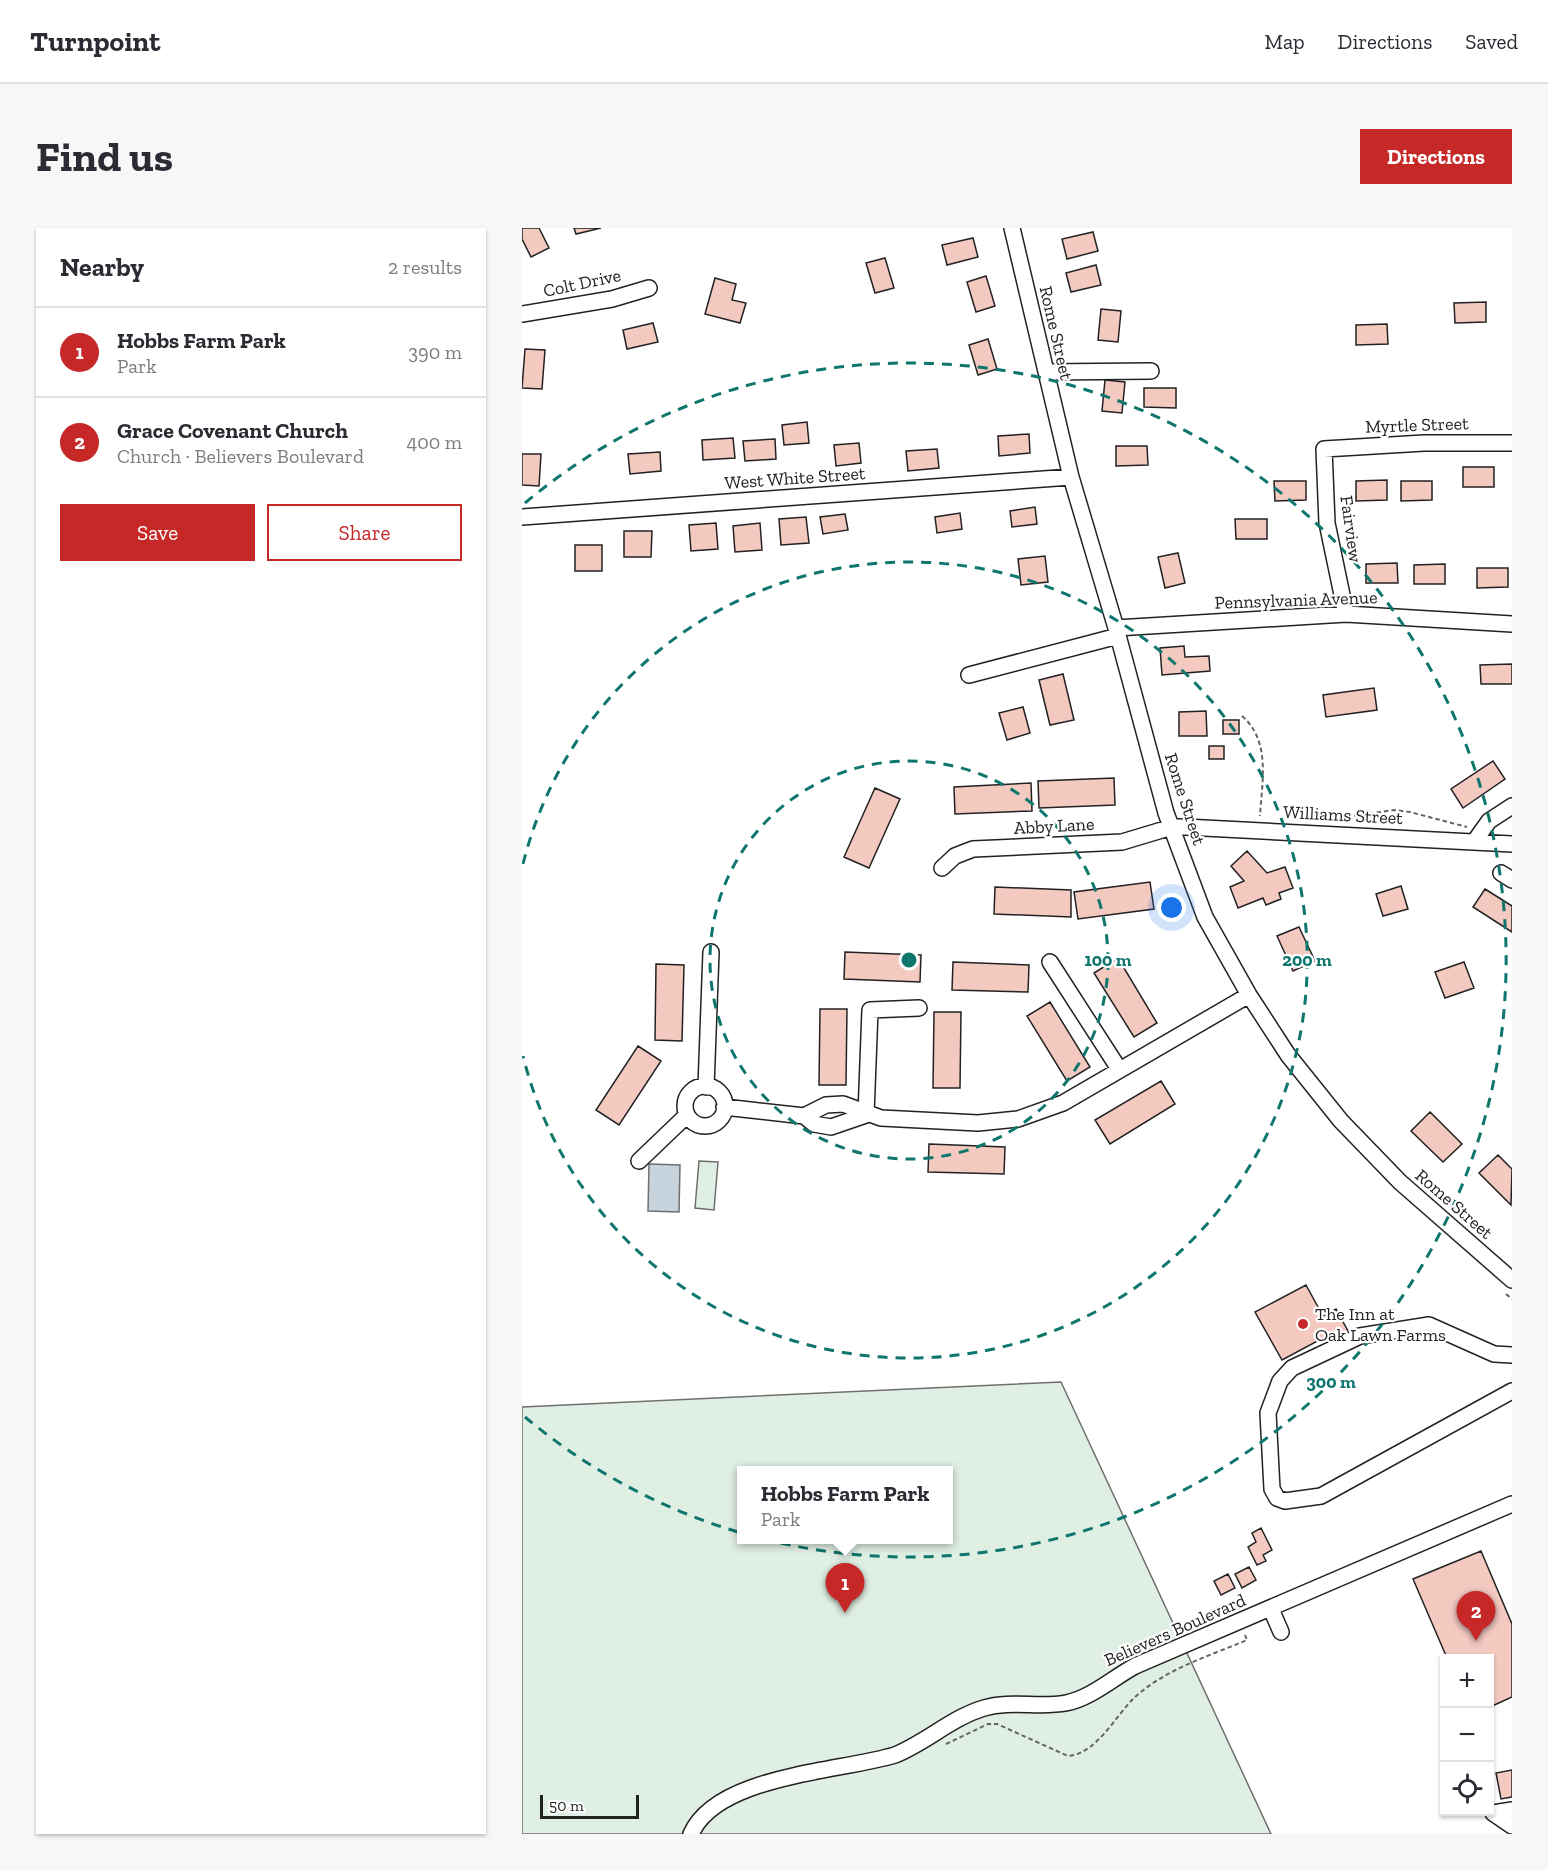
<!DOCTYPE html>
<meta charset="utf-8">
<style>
body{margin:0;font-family:"Zilla Slab",serif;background:#f7f7f7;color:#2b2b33}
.controls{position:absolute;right:18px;bottom:18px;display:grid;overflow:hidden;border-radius:0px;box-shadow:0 2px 4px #0004}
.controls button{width:54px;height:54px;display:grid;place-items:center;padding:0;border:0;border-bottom:2px solid #e1e1e2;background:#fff;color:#2b2b33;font:30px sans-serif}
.scale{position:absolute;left:18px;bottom:15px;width:99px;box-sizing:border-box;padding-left:6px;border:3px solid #222;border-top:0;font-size:16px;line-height:21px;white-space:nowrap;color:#222;-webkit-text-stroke:4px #fff;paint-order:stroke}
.you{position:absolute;left:650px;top:680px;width:21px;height:21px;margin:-15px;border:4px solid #fff;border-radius:50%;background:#1a73e8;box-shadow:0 0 0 9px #1a73e833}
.badge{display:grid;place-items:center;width:39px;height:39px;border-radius:50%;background:#c62828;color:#fff;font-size:20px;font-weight:700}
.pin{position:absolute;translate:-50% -50px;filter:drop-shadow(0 2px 3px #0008)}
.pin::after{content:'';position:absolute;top:32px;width:21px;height:18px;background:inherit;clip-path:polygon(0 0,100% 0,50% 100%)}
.popup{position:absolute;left:215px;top:1238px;width:216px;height:78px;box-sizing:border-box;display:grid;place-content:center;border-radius:0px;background:#fff;filter:drop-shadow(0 2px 4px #0005);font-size:20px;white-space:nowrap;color:#7c7c81}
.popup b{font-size:22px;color:#2b2b33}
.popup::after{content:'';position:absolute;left:50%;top:100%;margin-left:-12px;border:12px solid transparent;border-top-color:#fff}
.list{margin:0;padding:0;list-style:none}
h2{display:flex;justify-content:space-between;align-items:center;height:78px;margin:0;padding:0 24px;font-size:26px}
h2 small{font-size:20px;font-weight:400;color:#7c7c81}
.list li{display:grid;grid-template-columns:39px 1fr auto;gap:18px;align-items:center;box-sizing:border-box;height:90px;padding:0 24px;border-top:2px solid #e1e1e2}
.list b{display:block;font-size:22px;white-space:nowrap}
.list p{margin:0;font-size:20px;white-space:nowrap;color:#7c7c81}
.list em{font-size:20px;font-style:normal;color:#7c7c81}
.actions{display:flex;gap:12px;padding:18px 24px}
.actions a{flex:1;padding:14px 0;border:2px solid #c62828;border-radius:0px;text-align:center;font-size:21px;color:#c62828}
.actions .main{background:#c62828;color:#fff}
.icon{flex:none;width:33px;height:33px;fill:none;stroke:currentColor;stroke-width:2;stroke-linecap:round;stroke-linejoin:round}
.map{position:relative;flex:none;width:990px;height:1606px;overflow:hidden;border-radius:0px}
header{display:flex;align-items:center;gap:36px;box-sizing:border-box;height:84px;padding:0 30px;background:#fff;border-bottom:2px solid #e1e1e2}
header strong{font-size:28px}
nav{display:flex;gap:33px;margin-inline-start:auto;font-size:21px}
.intro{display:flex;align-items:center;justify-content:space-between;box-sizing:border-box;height:144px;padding:0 36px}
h1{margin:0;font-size:42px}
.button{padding:15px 27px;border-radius:0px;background:#c62828;color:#fff;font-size:21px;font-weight:700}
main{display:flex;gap:36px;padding:0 36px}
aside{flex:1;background:#fff;border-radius:0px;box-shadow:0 2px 4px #0004}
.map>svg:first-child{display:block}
.green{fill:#e0efe3;stroke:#6f6f6f;stroke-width:1.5;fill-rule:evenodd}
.water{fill:#c7d3dd;stroke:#6f6f6f;stroke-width:1.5}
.building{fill:#f3c9c0;stroke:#222;stroke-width:1.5}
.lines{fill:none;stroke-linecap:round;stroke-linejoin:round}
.minor-casing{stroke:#222;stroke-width:18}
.path{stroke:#646464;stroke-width:2;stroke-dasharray:4.5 3;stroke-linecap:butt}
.minor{stroke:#fff;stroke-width:15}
.ring{fill:none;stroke:#0f766e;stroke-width:3;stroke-dasharray:10 8}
.poi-dot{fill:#c62828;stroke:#fff;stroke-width:2}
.labels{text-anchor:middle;stroke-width:4.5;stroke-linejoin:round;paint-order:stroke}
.street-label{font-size:18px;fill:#222;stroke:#fff}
.poi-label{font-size:18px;fill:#222;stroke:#fff;text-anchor:start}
.centre{fill:#0f766e;stroke:#fff;stroke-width:3}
.ring-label{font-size:18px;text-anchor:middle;font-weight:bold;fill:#0f766e;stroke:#fff;stroke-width:4.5;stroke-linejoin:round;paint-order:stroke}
</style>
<header>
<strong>Turnpoint</strong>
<nav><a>Map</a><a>Directions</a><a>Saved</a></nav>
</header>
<div class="intro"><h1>Find us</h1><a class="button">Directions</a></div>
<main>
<aside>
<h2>Nearby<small>2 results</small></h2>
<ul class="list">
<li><span class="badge">1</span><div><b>Hobbs Farm Park</b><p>Park</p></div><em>390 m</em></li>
<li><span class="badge">2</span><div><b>Grace Covenant Church</b><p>Church · Believers Boulevard</p></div><em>400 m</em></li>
</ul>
<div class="actions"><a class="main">Save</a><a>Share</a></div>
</aside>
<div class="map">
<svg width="990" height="1606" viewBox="0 0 990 1606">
<rect width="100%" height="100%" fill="#fff"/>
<!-- green -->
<path class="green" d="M177 933 196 934 192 982 173 980Z
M539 1154 749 1606H0V1179ZM220 1242H427V1312H220Z"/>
<!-- water -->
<path class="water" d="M127 936 158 937 157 984 126 983Z"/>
<!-- building -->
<path class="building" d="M0 0H17L27 20 9 29 0 11Z
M52 0H79L54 6Z
M571 4 576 23 545 31 540 11Z
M451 10 456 29 425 37 420 17Z
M363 30 372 60 353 65 344 35Z
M574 37 579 57 549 64 544 45Z
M464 48 473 78 454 84 445 54Z
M193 50 214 56 210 72 224 75 218 95 183 86Z
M964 74V94L933 95 932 75Z
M579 81 599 83 596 114 576 112Z
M131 95 136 114 105 121 101 102Z
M865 96 866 116 834 117V97Z
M466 111 475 141 456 147 447 117Z
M3 121 23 122 20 161 0 160Z
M583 152 603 154 600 185 580 183Z
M622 160H654V180L622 179Z
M285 194 287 215 262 217 260 197Z
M507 206 508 225 477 228 476 208Z
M211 210 213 230 181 232 180 212Z
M253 211 254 231 223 233 221 213Z
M337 215 339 235 314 238 312 217Z
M594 218H625L626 237 594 238Z
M415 221 417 240 386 243 384 223Z
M138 224 139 243 108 246 106 226Z
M0 226H19L17 258 0 257Z
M941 239H972V259H941Z
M865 252V272L834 273V253Z
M752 253H784V272L753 273Z
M879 253H910V272L879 273Z
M513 279 515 296 490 299 488 283Z
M438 285 440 301 415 305 413 289Z
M323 286 326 302 301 306 298 289Z
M284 289 287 315 259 317 257 291Z
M713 291H745V311H714Z
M194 295 196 321 169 323 167 297Z
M238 295 240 322 213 324 211 298Z
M102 303H130L129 329H102Z
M53 317H80V343H53Z
M656 325 663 355 643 360 636 329Z
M523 328 526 354 499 357 496 331Z
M875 335 876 355H844V336Z
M923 336V356H892V337Z
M955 340H986V359L955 360Z
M662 418 663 429 687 428 688 443 640 447 638 420Z
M990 436V456H959L958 437Z
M541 446 552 492 528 497 517 452Z
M852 460 855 482 804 489 801 467Z
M501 479 508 505 485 512 477 485Z
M684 483 685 508H657V484Z
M701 492H717V506H701Z
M687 518H702V531H687Z
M971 533 983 551 941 580 929 561Z
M592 550 593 577 517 580 516 553Z
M509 555 510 583 433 586 432 559Z
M353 560 378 571 347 640 322 629Z
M725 623 745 645 763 639 771 660 757 665 759 671 744 677 741 670 716 680 708 659 722 653 709 638Z
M628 654 632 681 556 691 552 664Z
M879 658 886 681 861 688 854 666Z
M473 659 549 662V689L472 686Z
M963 661 990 678V704L951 679Z
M777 699 793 733 771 743 755 708Z
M323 724 399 727 398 754 322 751Z
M596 730 635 795 612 809 572 745Z
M431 734 507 737 506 764 430 762Z
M942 734 952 760 923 770 913 744Z
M134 736 162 737 160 813 133 812Z
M528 774 568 839 545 853 505 788Z
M298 781H325L324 857H297Z
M412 784H439L438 860H411Z
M116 818 139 833 97 897 74 882Z
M639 853 653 876 588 916 573 892Z
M908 884 940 916 921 934 889 903Z
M407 916 483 919 482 946 406 944Z
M976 927 990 941 989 977 957 945Z
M784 1057 801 1088 814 1081 826 1103 804 1115 801 1110 760 1132 733 1084Z
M739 1300 750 1322 741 1327 744 1333 735 1337 726 1319 734 1314 730 1305Z
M959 1323 990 1396V1469L968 1479V1430H925L891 1351Z
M727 1339 734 1352 720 1360 713 1346Z
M706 1346 713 1360 699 1367 692 1353Z
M990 1542V1569L979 1571 974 1545Z"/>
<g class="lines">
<!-- minor casing -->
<g class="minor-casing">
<path id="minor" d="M490 0 549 249 594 400 644 585 683 689 727 767 766 827 819 893 878 954 990 1052
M0 86 90 71 127 60
M524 144 629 143
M0 289 549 249
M824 386 805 295 802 221 902 215H990
M594 400 824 386 990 396
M447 447 596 408
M952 614 967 593 990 578
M420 640 433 628 451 621 600 614 650 599H663L990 616
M979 645 990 652
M528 734 597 841
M163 878a20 20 0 1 1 40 0a20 20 0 1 1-40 0Z
M184 859 189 724
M202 879 282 888 292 896 309 899 344 887
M344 887 348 782 397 780
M282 888 304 877 321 876 359 890 456 895 496 891 541 875 727 767
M117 933 165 887
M990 1127 972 1126 907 1097 838 1108 770 1140 758 1153 746 1185 750 1261 755 1270 763 1273 799 1268 990 1163
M749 1381 759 1404
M990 1582 971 1585 990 1598
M169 1606C195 1547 317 1544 373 1527 405 1514 429 1490 462 1480 489 1472 517 1480 544 1475 569 1470 591 1450 613 1438L990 1276"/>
</g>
<!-- path -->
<path class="path" d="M720 488C749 513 740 553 738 588
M810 591 872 582 888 584 945 599
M984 1066 990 1071
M424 1516 466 1496H475L546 1528C574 1526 593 1489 611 1471 641 1442 687 1428 725 1412L723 1407"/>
<!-- minor -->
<use href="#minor" class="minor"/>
</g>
<!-- distance rings -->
<g class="ring">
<circle cx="387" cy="732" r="199"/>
<path d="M1 636A398 398 0 1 1 1 828"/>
<path d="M3 275A597 597 0 1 1 3 1189"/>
</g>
<!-- markers -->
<circle class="poi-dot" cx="781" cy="1096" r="6"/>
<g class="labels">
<!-- street labels -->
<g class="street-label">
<text transform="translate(60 55) rotate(-12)" y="6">Colt Drive</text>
<text transform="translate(534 105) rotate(77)" y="6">Rome Street</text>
<text transform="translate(895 197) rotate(-2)" y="6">Myrtle Street</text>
<text transform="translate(273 250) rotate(-4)" y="6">West White Street</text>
<text transform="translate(829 301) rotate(82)" y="6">Fairview</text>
<text transform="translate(774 372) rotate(-2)" y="6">Pennsylvania Avenue</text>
<text transform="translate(663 571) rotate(72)" y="6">Rome Street</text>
<text transform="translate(821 587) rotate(3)" y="6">Williams Street</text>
<text transform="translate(532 598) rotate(-3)" y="6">Abby Lane</text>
<text transform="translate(932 976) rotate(41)" y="6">Rome Street</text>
<text transform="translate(653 1402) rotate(-24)" y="6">Believers Boulevard</text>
</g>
<!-- poi labels -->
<g class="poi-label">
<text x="793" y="1092">The Inn at<tspan x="793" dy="21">Oak Lawn Farms</tspan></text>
</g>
</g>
<circle cx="387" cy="732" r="9" class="centre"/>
<g class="ring-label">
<text x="586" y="738">100 m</text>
<text x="785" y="738">200 m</text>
<text x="809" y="1160">300 m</text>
</g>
</svg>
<div class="controls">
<button>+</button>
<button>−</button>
<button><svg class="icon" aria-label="locate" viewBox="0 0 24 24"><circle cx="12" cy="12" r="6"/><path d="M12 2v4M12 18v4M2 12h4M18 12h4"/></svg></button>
</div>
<div class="scale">50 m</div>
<div class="you"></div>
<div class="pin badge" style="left:323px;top:1385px">1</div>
<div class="popup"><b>Hobbs Farm Park</b>Park</div>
<div class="pin badge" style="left:954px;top:1413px">2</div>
</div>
</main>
